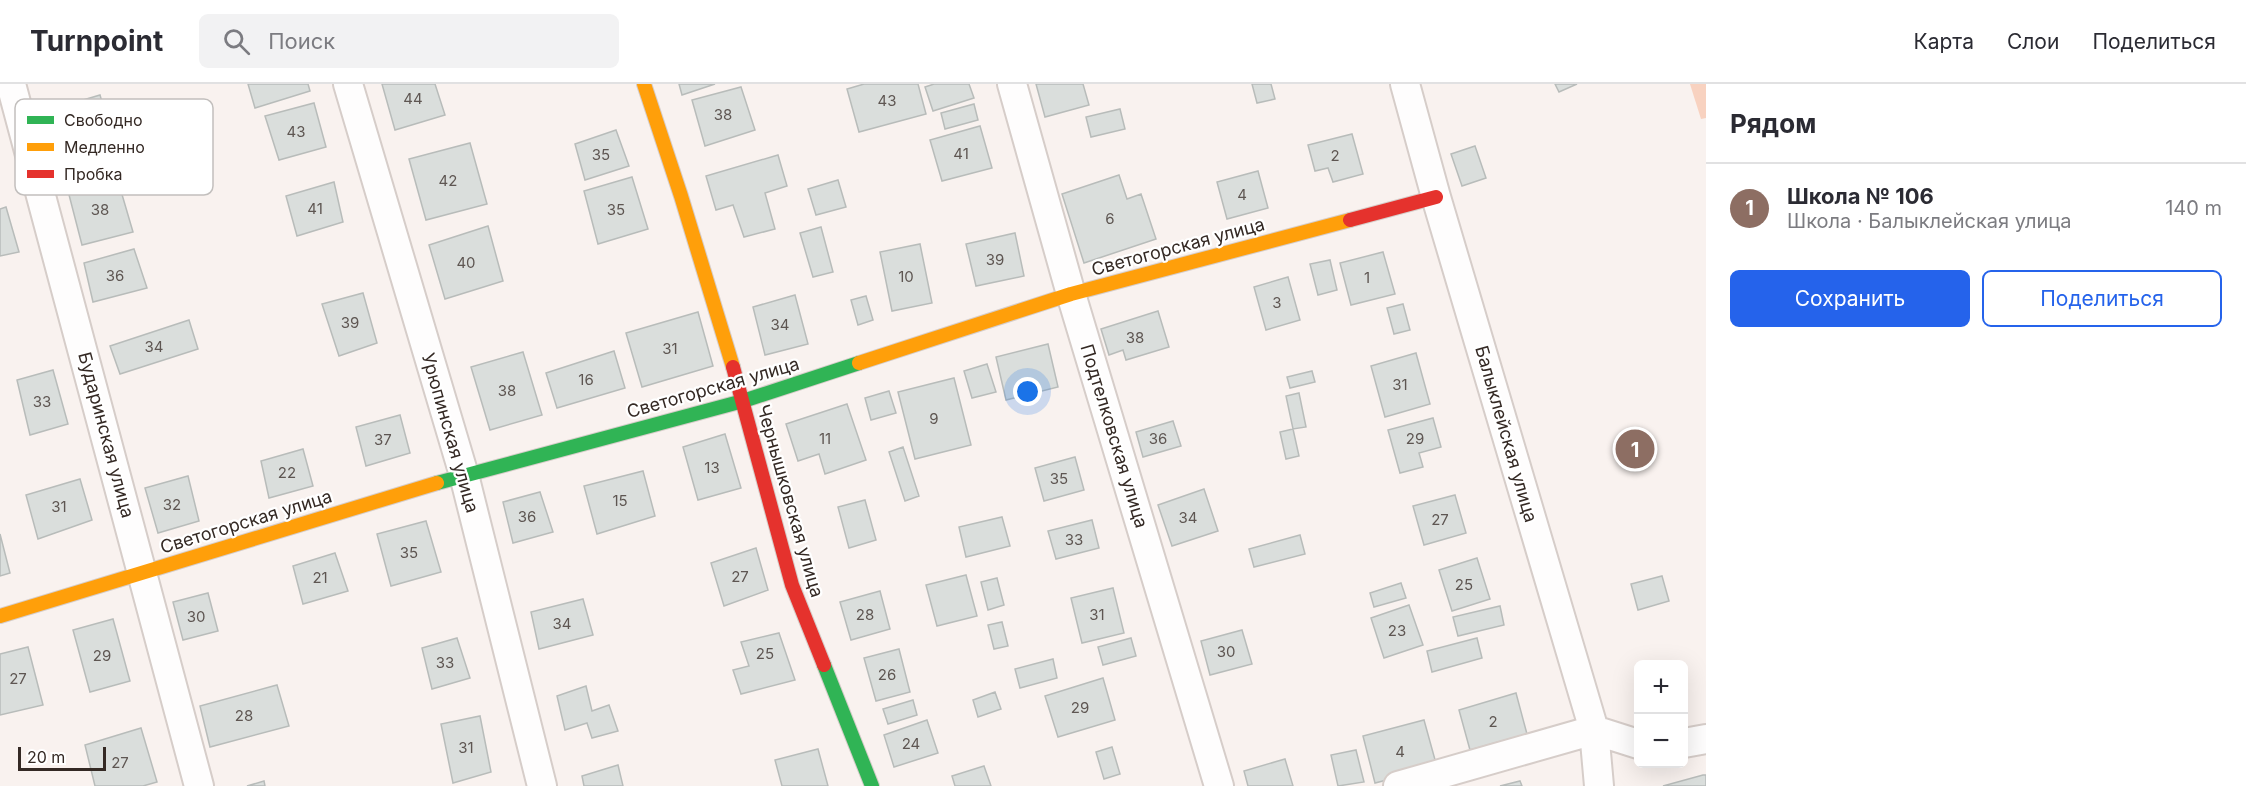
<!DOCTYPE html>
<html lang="ru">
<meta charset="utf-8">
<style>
body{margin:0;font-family:Inter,sans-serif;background:#f2f2f3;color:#2b2b33}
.controls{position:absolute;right:18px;bottom:18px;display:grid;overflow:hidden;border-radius:9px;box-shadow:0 6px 24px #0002}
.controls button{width:54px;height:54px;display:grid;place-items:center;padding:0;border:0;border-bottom:2px solid #e1e1e2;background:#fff;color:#2b2b33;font:30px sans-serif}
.scale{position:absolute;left:18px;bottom:15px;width:88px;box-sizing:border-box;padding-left:6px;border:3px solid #342924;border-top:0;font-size:16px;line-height:21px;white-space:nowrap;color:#342924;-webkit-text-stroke:4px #fff;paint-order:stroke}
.you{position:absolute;left:1028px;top:308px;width:21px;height:21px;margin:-15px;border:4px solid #fff;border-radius:50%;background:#1a73e8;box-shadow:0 0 0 9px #1a73e833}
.badge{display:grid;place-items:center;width:39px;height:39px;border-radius:50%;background:#2563eb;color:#fff;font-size:20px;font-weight:700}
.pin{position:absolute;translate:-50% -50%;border:3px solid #fff;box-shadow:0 2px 6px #0006}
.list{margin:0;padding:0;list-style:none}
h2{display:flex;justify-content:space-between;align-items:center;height:78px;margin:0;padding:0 24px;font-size:26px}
h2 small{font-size:20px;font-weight:400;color:#7c7c81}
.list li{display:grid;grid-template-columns:39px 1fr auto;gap:18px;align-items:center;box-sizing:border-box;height:90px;padding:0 24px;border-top:2px solid #e1e1e2}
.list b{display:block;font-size:22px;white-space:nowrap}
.list p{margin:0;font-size:20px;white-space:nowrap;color:#7c7c81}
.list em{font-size:20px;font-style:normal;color:#7c7c81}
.actions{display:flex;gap:12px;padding:18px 24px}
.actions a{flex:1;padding:14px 0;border:2px solid #2563eb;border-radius:9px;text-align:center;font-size:21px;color:#2563eb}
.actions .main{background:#2563eb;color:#fff}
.icon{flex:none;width:33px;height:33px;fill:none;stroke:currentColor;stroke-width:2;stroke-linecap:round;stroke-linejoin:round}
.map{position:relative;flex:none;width:1706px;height:702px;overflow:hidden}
header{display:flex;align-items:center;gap:36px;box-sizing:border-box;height:84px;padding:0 30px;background:#fff;border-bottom:2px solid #e1e1e2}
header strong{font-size:28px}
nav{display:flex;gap:33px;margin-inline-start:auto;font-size:21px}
.search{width:420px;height:54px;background:#f2f2f3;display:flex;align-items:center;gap:15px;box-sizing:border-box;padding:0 21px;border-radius:9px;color:#7c7c81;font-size:22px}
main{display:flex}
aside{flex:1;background:#fff}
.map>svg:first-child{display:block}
.green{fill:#f8d2c0}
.building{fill:#dadedc;stroke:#b8bcba;stroke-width:1.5}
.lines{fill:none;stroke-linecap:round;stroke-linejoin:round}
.street-casing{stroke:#d6cdc9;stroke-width:32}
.fast-casing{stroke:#d6cdc9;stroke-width:16}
.slow-casing{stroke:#d6cdc9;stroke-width:16}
.jam-casing{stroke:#d6cdc9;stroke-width:16}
.street{stroke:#fefdfd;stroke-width:28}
.fast{stroke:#30b455;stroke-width:14}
.slow{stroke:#ff9f0a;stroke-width:14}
.jam{stroke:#e5322d;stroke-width:14}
.labels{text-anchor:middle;stroke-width:4.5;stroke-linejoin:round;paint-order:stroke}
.number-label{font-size:15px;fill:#5e5652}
.street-label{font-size:18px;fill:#342924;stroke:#fff}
.key{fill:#fff;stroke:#c2bfbd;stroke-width:1.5}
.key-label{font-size:16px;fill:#342924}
</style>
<header>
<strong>Turnpoint</strong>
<div class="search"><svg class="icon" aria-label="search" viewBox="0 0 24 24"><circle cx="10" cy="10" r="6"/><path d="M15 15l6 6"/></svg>Поиск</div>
<nav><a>Карта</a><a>Слои</a><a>Поделиться</a></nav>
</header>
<main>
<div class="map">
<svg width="1706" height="702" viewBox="0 0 1706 702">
<rect width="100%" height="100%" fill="#f9f2ef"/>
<!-- green -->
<path class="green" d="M1690 0H1706V34L1701 35Z"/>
<!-- building -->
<path class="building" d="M248 0H308L310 7 255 24Z
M382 0H435L445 31 395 46Z
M679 0H715L682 11Z
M864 0H918L926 30 859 48 847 5Z
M934 0H969L974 14 933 27 925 3Z
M1036 0H1083L1089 21 1045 33Z
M1252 0H1271L1275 15 1257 19Z
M1555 0H1577L1559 8Z
M741 3 755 46 705 62 692 16Z
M100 11 115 64 63 79 46 27Z
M314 19 326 63 279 76 265 32Z
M974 20 978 36 945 45 941 29Z
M1120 25 1125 45 1091 53 1086 33Z
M980 42 992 84 942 97 930 56Z
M616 46 629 82 585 96 575 60Z
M1352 50 1363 90 1333 98 1328 84 1315 87 1308 61Z
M470 59 487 120 426 136 409 75Z
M1475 62 1486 94 1462 102 1451 70Z
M778 71 787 102 765 109 775 145 744 153 733 121 716 126 706 92Z
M1258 87 1268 124 1227 135 1217 98Z
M116 90 133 148 82 161 67 103Z
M1119 91 1127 115 1141 110 1156 155 1084 179 1062 110Z
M632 93 648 145 598 160 584 107Z
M838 96 846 123 816 131 808 105Z
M334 98 343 138 297 152 286 112Z
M6 123 19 168 0 172V125Z
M488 142 503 197 445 215 429 161Z
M821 143 833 188 813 193 800 149Z
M1015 149 1024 192 976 202 966 160Z
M920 160 932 219 892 227 880 168Z
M134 165 147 204 93 218 84 179Z
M1383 168 1395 210 1351 221 1340 179Z
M1330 176 1337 206 1318 211 1310 180Z
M1288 193 1300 236 1266 246 1254 203Z
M363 209 377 259 339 272 322 220Z
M795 211 808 260 765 271 753 223Z
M866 212 873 236 858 241 851 216Z
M1403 220 1410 246 1394 250 1387 224Z
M1158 227 1169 263 1126 276 1123 266 1109 271 1101 245Z
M698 228 713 282 642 303 626 249Z
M189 236 198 265 120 290 110 262Z
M1048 260 1058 303 1006 316 996 273Z
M614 267 625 304 557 324 546 289Z
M523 268 542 331 490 346 471 283Z
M1416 269 1430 320 1385 333 1371 282Z
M987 280 996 308 972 314 964 287Z
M53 286 68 340 30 351 17 296Z
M1312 287 1315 298 1290 304 1287 293Z
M954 294 971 361 915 375 898 308Z
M889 307 896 329 871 336 865 314Z
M1299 309 1306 343 1293 345 1286 312Z
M847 320 866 376 825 390 819 370 798 377 786 340Z
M400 331 410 369 366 382 356 343Z
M1433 334 1441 363 1419 369 1423 383 1400 389 1388 346Z
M1173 337 1181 362 1143 373 1136 348Z
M1293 345 1299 372 1286 375 1280 348Z
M725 350 741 404 698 416 683 363Z
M903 363 919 412 905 417 889 368Z
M303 365 313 402 269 414 261 377Z
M1075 373 1084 406 1044 417 1035 384Z
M643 387 655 432 597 450 584 402Z
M188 392 199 437 158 449 145 404Z
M80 395 92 436 38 455 26 411Z
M1204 405 1218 447 1172 462 1158 421Z
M540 408 553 448 513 459 503 418Z
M1455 411 1466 449 1424 461 1413 422Z
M865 416 876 456 849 464 838 423Z
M1002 433 1010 462 966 473 959 443Z
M1092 436 1099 464 1056 475 1048 447Z
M426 437 441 488 391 502 377 450Z
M0 450 10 489 0 492Z
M1300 451 1305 470 1254 483 1249 465Z
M756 464 768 506 724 522 711 479Z
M335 469 348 507 303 520 293 482Z
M1477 474 1490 515 1452 527 1439 486Z
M966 491 977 532 937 542 926 501Z
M1662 492 1669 517 1638 526 1631 500Z
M997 494 1004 521 988 526 981 498Z
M1401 499 1406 514 1374 523 1370 509Z
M1113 504 1124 549 1082 559 1071 514Z
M880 507 890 545 851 556 840 518Z
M208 509 218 547 183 556 173 518Z
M583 515 593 551 539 565 531 528Z
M1409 521 1423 561 1384 574 1371 534Z
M1500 522 1504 541 1458 552 1453 533Z
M113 535 130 597 90 608 73 546Z
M1002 538 1008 562 994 565 988 541Z
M1242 546 1252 580 1210 591 1201 557Z
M779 549 795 596 741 610 733 586 749 582 741 558Z
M457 554 470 594 432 605 422 564Z
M1131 554 1136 572 1103 581 1098 563Z
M1477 554 1482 574 1432 588 1427 567Z
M28 563 43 621 0 631V570Z
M899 565 910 608 876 617 864 574Z
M1053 575 1057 594 1020 604 1015 585Z
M1103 594 1115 636 1058 653 1045 612Z
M277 601 289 642 210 663 200 622Z
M586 602 592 627 609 621 618 647 592 654 587 639 565 646 557 612Z
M995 608 1001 625 978 633 973 616Z
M1516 609 1527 650 1470 666 1459 626Z
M913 616 917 631 888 640 883 625Z
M480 632 491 688 453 699 441 640Z
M927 636 938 669 894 683 884 651Z
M1424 636 1437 683 1375 699 1363 652Z
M141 644 157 698 143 702H95L85 661Z
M1112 663 1120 690 1104 695 1096 668Z
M818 665 828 702H782L775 676Z
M1356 666 1364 698 1338 702 1331 671Z
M1285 675 1293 702H1248L1244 687Z
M618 681 623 702H584L582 692Z
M984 682 991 702H955L952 692Z
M1703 691H1706V702H1663Z
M264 697 265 702H247Z
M1520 697 1522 702H1500Z"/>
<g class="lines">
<!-- street casing -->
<g class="street-casing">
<path id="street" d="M11 0 199 702
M348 0 464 391 542 702
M1012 0 1071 210 1219 702
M1405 0 1436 113 1594 646 1599 702
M1684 659 1706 655
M1398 702 1594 646 1638 660"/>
</g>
<!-- fast casing -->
<g class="fast-casing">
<path id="fast" d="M437 399 743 317 859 279
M824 581 872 702"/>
</g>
<!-- slow casing -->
<g class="slow-casing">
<path id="slow" d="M644 0 681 112 733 283
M859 279 1071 210 1350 136
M0 532 437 399"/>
</g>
<!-- jam casing -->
<g class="jam-casing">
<path id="jam" d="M1350 136 1436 113
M733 283 792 501 824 581"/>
</g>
<!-- street -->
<use href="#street" class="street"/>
<!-- fast -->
<use href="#fast" class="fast"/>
<!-- slow -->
<use href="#slow" class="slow"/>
<!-- jam -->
<use href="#jam" class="jam"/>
</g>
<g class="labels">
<!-- number labels -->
<g class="number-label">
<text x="413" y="20">44</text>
<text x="887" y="22">43</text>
<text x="723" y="36">38</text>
<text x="296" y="53">43</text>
<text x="961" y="75">41</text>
<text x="601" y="76">35</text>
<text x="1335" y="77">2</text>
<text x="448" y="102">42</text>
<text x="1242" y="116">4</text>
<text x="315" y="130">41</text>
<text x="100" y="131">38</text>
<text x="616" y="131">35</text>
<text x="1110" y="140">6</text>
<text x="995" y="181">39</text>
<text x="466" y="184">40</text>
<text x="115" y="197">36</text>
<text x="906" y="198">10</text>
<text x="1367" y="199">1</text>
<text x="1277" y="224">3</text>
<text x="350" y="244">39</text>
<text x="780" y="246">34</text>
<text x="1135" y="259">38</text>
<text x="154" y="268">34</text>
<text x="670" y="270">31</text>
<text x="586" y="301">16</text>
<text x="1400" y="306">31</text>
<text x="507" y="312">38</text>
<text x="42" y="323">33</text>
<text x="934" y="340">9</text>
<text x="825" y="360">11</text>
<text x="1158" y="360">36</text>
<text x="1415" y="360">29</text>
<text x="383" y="361">37</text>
<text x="712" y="389">13</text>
<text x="287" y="394">22</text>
<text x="1059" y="400">35</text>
<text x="620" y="422">15</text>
<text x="172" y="426">32</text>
<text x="59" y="428">31</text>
<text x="527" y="438">36</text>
<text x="1188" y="439">34</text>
<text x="1440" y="441">27</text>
<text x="1074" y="461">33</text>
<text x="409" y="474">35</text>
<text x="740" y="498">27</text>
<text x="320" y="499">21</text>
<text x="1464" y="506">25</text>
<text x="865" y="536">28</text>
<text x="1097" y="536">31</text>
<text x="196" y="538">30</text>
<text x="562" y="545">34</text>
<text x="1397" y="552">23</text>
<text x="1226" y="573">30</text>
<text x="765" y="575">25</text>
<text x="102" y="577">29</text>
<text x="445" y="584">33</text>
<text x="887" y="596">26</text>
<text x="18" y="600">27</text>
<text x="1080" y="629">29</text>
<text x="244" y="637">28</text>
<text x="1493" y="643">2</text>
<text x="911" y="665">24</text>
<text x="466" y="669">31</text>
<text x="1400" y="673">4</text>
<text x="120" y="684">27</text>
</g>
<!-- street labels -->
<g class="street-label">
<text transform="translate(1178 163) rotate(-15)" y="6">Светогорская улица</text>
<text transform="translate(713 304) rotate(-16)" y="6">Светогорская улица</text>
<text transform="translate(450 349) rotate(74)" y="6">Урюпинская улица</text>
<text transform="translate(1506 350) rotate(74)" y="6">Балыклейская улица</text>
<text transform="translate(106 351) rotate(75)" y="6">Бударинская улица</text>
<text transform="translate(1114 352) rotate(73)" y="6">Подтелковская улица</text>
<text transform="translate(790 417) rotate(74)" y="6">Чернышковская улица</text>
<text transform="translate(246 438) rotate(-17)" y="6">Светогорская улица</text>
</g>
</g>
<!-- legend -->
<rect x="15" y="15" width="198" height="96" rx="9" class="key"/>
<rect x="27" y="32" width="27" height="8" fill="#30b455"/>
<rect x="27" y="59" width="27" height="8" fill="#ff9f0a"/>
<rect x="27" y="86" width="27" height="8" fill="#e5322d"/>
<g class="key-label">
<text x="64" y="42">Свободно</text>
<text x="64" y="69">Медленно</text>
<text x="64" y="96">Пробка</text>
</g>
</svg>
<div class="controls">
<button>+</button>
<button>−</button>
</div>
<div class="scale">20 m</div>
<div class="you"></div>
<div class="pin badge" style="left:1635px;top:365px;background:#8d6e63">1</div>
</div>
<aside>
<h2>Рядом<small></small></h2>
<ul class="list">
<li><span class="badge" style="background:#8d6e63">1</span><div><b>Школа № 106</b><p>Школа · Балыклейская улица</p></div><em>140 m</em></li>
</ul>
<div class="actions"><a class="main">Сохранить</a><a>Поделиться</a></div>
</aside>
</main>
